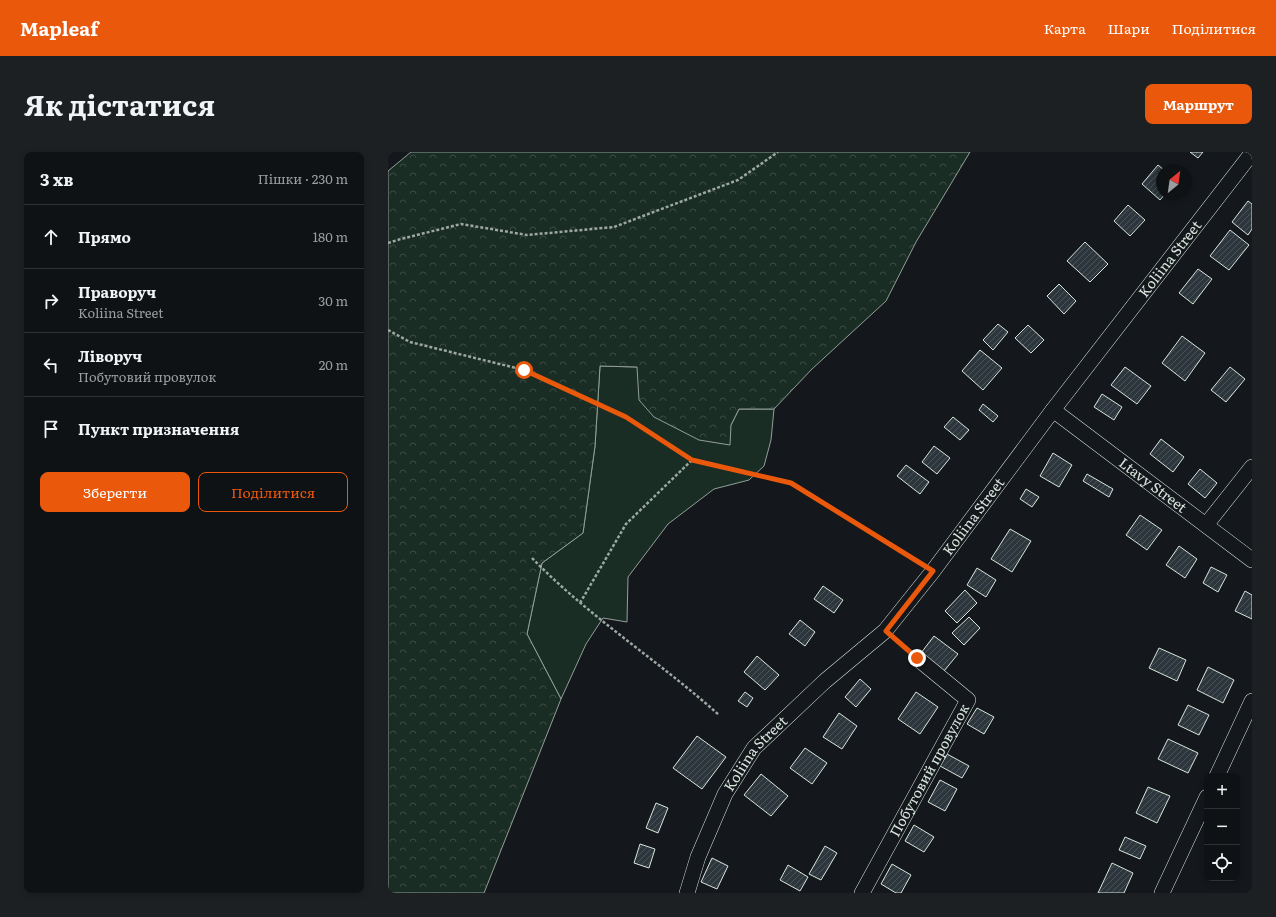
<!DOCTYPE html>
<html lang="uk">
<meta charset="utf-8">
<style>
body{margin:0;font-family:Literata,serif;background:#1d2022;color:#f1f3f6}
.controls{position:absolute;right:12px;bottom:12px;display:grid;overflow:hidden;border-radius:8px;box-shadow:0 2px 6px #0003}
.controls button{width:36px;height:36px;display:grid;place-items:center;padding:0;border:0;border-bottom:1px solid #2f3234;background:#0f1215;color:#f1f3f6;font:20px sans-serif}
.compass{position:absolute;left:768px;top:12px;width:36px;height:36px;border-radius:50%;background:#0f1215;box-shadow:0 2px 6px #0003;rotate:29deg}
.stop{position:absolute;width:12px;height:12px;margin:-9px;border:3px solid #ea580c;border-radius:50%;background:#fff}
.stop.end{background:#ea580c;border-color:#fff;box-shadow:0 1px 4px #0008}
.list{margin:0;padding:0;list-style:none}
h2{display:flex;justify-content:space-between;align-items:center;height:52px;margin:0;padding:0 16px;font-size:17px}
h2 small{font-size:13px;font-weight:400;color:#9b9ea0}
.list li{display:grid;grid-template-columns:26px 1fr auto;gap:12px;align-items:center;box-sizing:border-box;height:64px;padding:0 16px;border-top:1px solid #2f3234}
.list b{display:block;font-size:15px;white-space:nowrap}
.list p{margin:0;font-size:13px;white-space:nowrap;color:#9b9ea0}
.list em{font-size:13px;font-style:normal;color:#9b9ea0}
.actions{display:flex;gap:8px;padding:12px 16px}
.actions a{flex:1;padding:9px 0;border:1px solid #ea580c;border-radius:8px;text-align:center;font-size:14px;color:#ea580c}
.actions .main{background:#ea580c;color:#fff}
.icon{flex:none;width:22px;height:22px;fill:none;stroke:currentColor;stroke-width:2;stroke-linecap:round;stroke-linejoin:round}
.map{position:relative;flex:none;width:864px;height:741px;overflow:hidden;border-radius:8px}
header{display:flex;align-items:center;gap:24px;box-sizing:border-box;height:56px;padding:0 20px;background:#ea580c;color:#fff}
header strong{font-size:19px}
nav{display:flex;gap:22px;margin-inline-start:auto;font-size:14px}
.intro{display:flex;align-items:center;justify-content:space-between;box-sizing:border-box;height:96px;padding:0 24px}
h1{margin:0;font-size:28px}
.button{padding:10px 18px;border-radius:8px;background:#ea580c;color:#fff;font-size:14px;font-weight:700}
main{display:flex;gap:24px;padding:0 24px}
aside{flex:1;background:#0f1215;border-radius:8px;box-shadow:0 2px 6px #0003}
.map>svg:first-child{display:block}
.green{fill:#1a2d24;stroke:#939e99}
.forest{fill:url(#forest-crowns);stroke:#939e99}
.building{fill:url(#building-hatch);stroke:#d8e6dc}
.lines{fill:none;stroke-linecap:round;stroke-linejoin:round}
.street-casing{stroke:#d8e6dc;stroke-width:16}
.path{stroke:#9da8a2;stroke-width:2.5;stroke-dasharray:3 2;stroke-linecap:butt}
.street{stroke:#14181c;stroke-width:15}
.route{stroke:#ea580c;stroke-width:5}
.labels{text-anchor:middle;stroke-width:3;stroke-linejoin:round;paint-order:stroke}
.street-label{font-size:14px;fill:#d8e6dc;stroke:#14181c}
</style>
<header>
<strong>Mapleaf</strong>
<nav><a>Карта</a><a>Шари</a><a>Поділитися</a></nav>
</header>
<div class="intro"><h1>Як дістатися</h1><a class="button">Маршрут</a></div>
<main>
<aside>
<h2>3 хв<small>Пішки · 230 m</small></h2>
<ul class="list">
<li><svg class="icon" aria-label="ahead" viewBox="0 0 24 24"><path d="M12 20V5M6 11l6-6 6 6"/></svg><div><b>Прямо</b></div><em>180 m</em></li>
<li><svg class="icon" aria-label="right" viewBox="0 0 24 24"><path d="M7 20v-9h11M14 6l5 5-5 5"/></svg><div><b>Праворуч</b><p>Koliina Street</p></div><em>30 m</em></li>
<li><svg class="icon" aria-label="left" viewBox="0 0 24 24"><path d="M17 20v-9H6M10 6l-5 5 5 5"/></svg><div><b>Ліворуч</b><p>Побутовий провулок</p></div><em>20 m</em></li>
<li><svg class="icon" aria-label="arrive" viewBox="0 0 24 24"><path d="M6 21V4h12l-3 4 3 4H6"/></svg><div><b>Пункт призначення</b></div></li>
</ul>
<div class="actions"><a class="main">Зберегти</a><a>Поділитися</a></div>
</aside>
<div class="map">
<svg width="864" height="741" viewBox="0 0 864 741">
<defs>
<pattern id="forest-crowns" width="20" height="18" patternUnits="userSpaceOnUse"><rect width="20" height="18" fill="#1a2d24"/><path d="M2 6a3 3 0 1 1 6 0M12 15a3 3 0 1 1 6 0" fill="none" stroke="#3b4b43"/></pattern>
<pattern id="building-hatch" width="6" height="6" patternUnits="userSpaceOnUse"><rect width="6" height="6" fill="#2c363c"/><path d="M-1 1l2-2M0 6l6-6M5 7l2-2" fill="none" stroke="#4a5358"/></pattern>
</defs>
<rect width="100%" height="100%" fill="#14181c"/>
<!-- green -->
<path class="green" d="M212 214 249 215 343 273 351 257H386L383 288 376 314 361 328 326 337 280 372 240 425 239 470 215 466 198 492 173 547 139 482 154 411 195 381 207 294Z"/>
<!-- forest -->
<path class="forest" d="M23 0H582L528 90 498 149 424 217 386 257H351L343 273 342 293 311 288 266 265 251 248 249 215 212 214 207 294 195 381 154 411 139 482 173 547 96 741H0V19Z"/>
<!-- building -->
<path class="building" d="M802 0H815L810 6Z
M770 13 776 18H774V42H777L772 48 754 32Z
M860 49 864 52V77L860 83 844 70Z
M740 53 757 68 742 84 726 69Z
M842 78 861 93 841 118 822 104Z
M697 90 720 112 702 130 679 109Z
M810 117 824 127 805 152 791 141Z
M671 132 688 149 676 162 659 144Z
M610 172 620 180 605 198 595 188Z
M640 173 656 188 643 201 627 186Z
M794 184 817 201 797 229 774 211Z
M592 198 614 216 595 238 574 219Z
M737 215 763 234 749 252 723 233Z
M842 215 857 227 838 250 823 238Z
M714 242 734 255 726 268 706 255Z
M595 252 610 264 605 270 591 258Z
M565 265 581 278 572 288 556 275Z
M773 287 796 305 785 320 762 302Z
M546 294 562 306 549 322 534 310Z
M665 301 684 313 671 335 652 324Z
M518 313 541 330 532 342 509 324Z
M812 317 829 331 817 346 800 332Z
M699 322 725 337 721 345 695 329Z
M638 337 651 345 644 355 632 347Z
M752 363 774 378 759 398 738 383Z
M622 377 643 389 624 420 603 407Z
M791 394 809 407 797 426 778 413Z
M823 415 839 423 830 440 815 431Z
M589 416 608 428 598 445 579 433Z
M435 434 455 448 446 461 426 447Z
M577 438 589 451 569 471 557 459Z
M857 439 864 443V467L847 459Z
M581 465 592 476 576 493 564 481Z
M412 468 427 480 417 494 401 482Z
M546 484 570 502 556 519 533 501Z
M771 496 798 508 789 529 761 516Z
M369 504 391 523 377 538 356 520Z
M820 515 846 528 835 551 809 538Z
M472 527 483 537 468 555 457 545Z
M357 540 365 546 359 555 350 549Z
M528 540 550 555 532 582 510 567Z
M800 553 821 563 811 583 790 573Z
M589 556 606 565 596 582 579 572Z
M451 561 469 574 454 597 435 585Z
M309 584 338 605 314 637 285 616Z
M780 587 810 601 800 621 770 607Z
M417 596 439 611 424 632 402 616Z
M559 602 581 614 574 626 552 614Z
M373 622 400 644 383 664 356 643Z
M552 628 569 637 557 659 540 650Z
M760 635 782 644 769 671 748 661Z
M268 651 280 656 270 681 258 676Z
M526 673 546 685 536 700 517 689Z
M737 685 758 694 752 707 731 698Z
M252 692 267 697 261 716 246 711Z
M437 694 449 701 433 728 421 722Z
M324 706 340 714 329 737 313 730Z
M724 711 745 721 736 741H710Z
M504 712 523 723 513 741H508L493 732Z
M400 713 420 725 412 739 392 728Z"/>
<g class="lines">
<!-- street casing -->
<g class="street-casing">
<g id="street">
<path id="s1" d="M665 258 864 408"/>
<path d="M818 373 864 315"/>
<path d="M829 624 864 549"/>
<path id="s2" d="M299 741 310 705 337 642 366 596 437 529 497 479 545 419 665 258 864 1"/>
<path id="s3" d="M474 741 580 548 529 506"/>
<path d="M774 741 819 645"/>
</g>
</g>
<!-- path -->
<path class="path" d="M0 91 13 87 73 72 139 83 226 75 350 28 390 0
M0 178 22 190 136 218 238 265 304 308 403 331 531 411
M144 406C201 465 271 509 331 563
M192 451 238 372 304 308
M509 489 518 497"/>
<!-- street -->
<use href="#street" class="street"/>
</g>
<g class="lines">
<!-- route -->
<path class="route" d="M136 218 238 265 304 308 403 331 545 419 498 479 529 506"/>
</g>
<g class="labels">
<!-- street labels -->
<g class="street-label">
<text dy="5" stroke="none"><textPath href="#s2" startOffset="805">Koliina Street</textPath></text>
<text dy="5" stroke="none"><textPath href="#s1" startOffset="125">Ltavy Street</textPath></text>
<text dy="5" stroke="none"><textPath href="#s2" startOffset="481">Koliina Street</textPath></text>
<text dy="5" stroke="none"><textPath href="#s2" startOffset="157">Koliina Street</textPath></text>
<text dy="5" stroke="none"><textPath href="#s3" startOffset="140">Побутовий провулок</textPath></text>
</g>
</g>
</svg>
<div class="controls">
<button>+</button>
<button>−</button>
<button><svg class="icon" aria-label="locate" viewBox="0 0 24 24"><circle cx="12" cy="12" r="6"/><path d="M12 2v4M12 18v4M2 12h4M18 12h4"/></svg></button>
</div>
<svg class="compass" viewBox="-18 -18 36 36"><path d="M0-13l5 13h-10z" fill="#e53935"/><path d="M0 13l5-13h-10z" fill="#9b9ea0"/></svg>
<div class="stop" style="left:136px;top:218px"></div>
<div class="stop end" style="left:529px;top:506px"></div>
</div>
</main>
